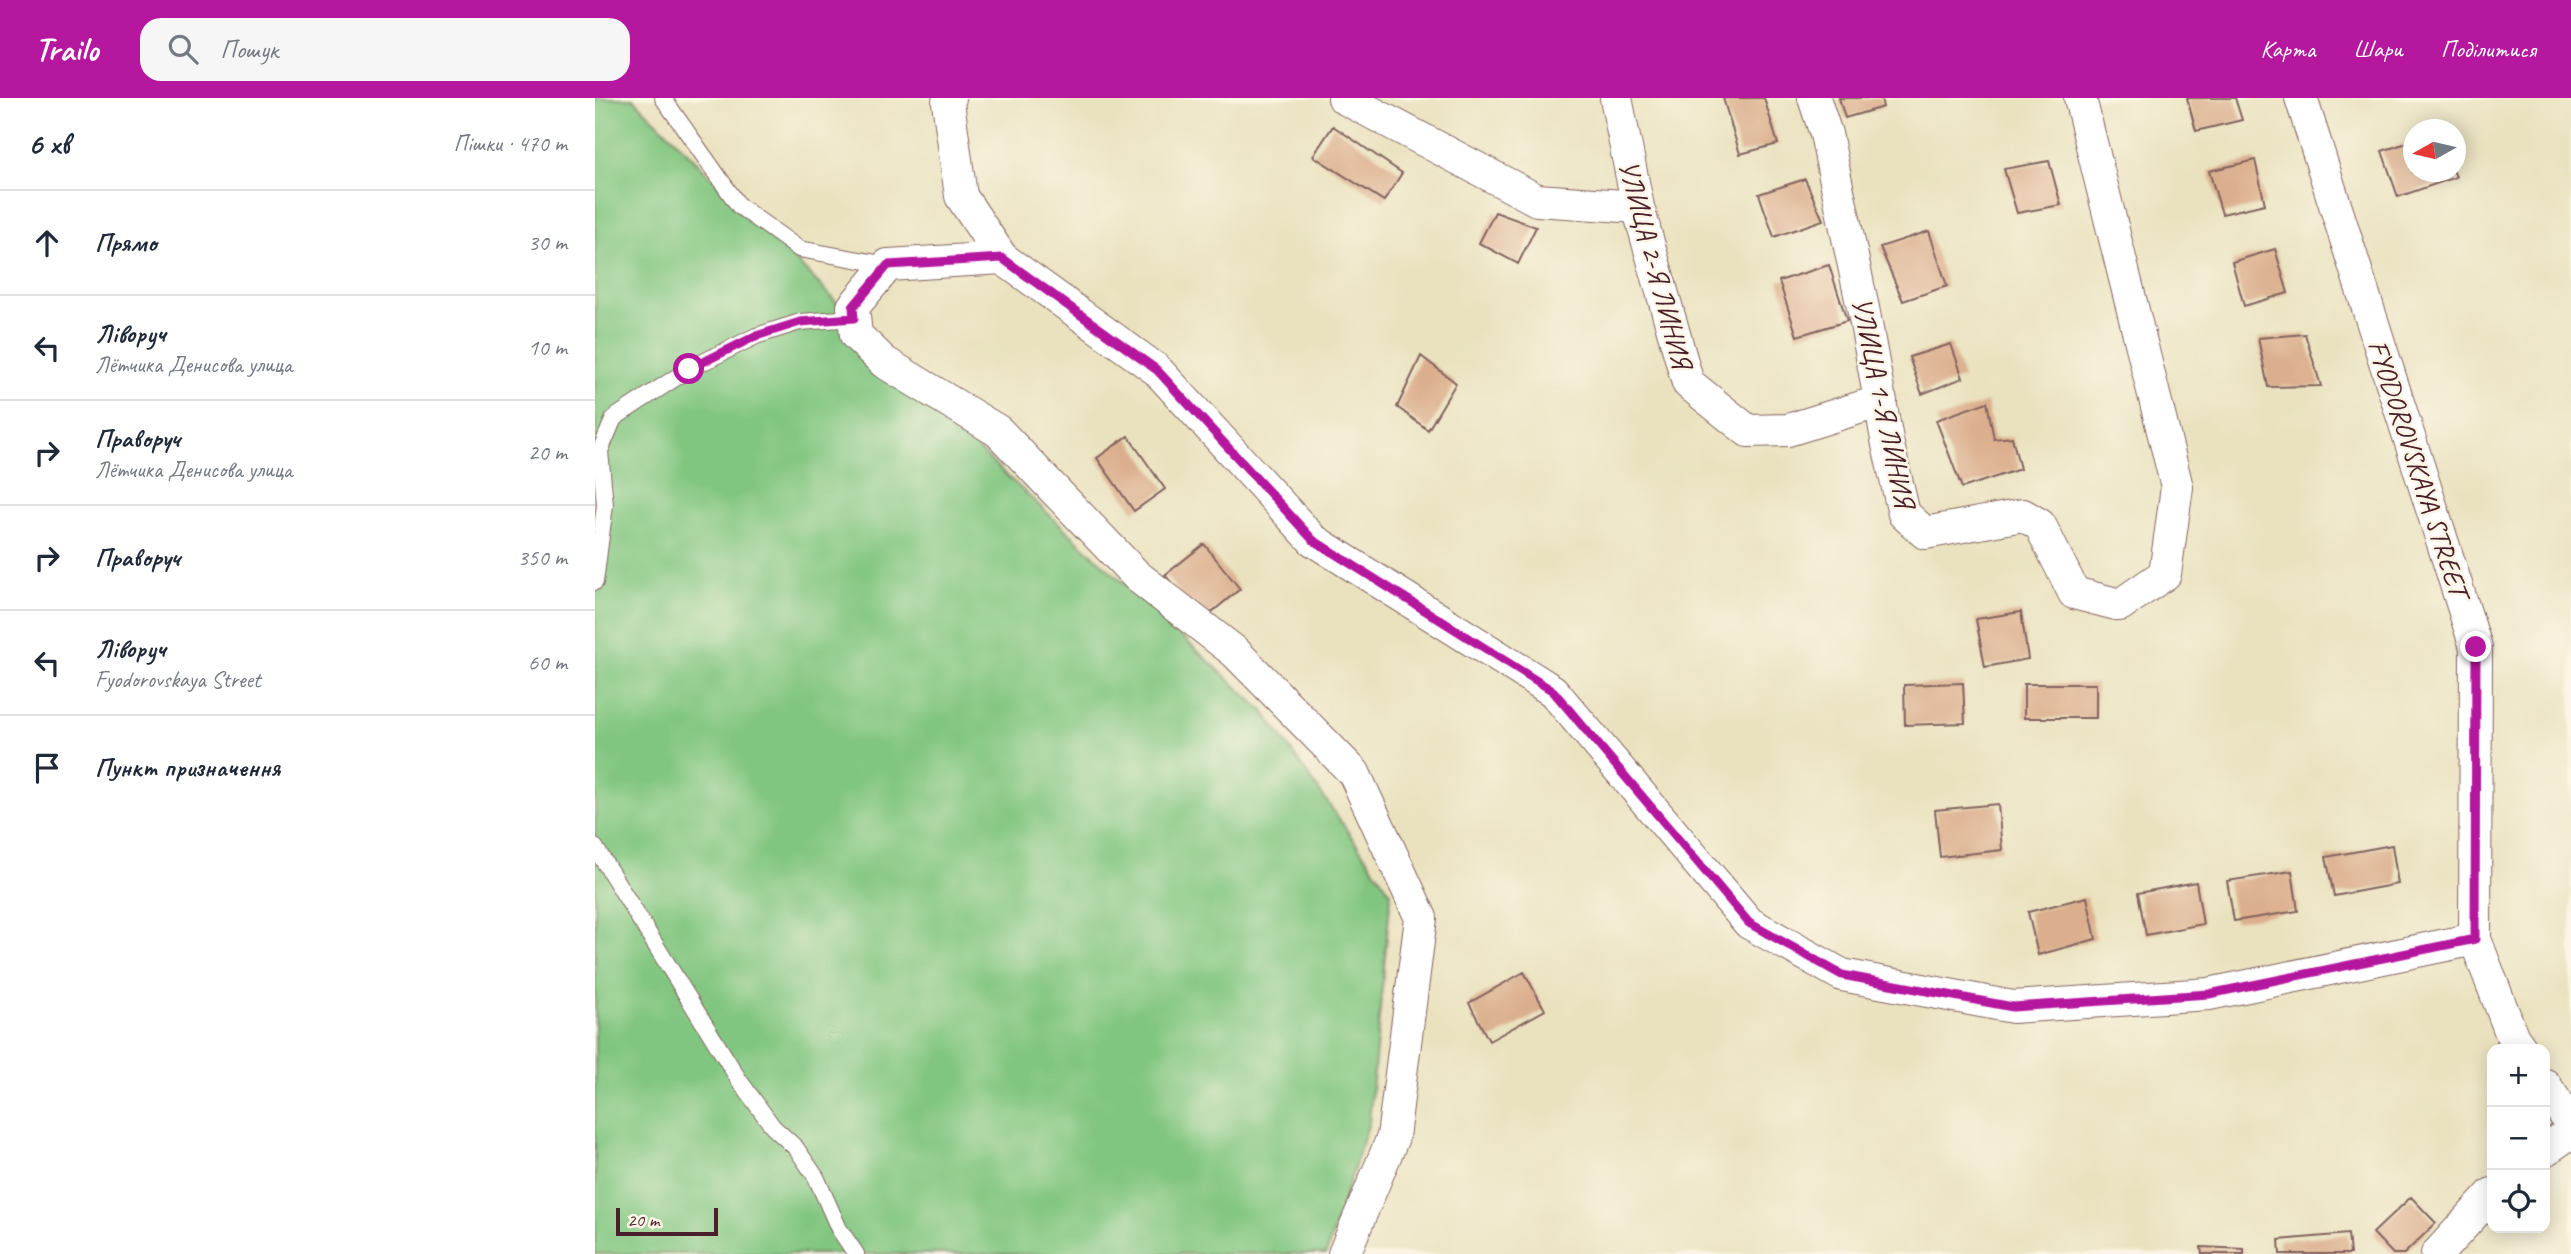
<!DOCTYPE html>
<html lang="uk">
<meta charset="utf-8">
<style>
body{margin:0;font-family:Caveat,sans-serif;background:#f6f6f7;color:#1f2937}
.controls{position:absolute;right:21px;bottom:21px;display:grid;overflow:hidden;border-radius:14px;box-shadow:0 4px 18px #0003}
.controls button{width:63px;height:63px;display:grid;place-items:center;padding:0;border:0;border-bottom:2px solid #e0e1e3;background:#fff;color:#1f2937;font:35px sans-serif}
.compass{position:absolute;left:1808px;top:21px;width:63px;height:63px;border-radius:50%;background:#fff;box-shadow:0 4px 18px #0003;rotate:262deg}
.scale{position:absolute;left:21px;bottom:18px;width:102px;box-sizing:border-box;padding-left:7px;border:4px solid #4a1f2b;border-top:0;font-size:19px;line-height:24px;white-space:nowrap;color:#4a1f2b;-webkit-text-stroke:5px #fcf5e5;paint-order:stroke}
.stop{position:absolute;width:21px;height:21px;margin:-16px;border:5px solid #b5179e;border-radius:50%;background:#fff}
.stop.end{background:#b5179e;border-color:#fff;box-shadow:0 2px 7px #0008}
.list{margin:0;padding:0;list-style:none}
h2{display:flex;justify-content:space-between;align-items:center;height:91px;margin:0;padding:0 28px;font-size:30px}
h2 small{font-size:23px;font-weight:400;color:#747a83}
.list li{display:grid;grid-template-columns:46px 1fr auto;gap:21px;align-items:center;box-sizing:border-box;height:105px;padding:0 28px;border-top:2px solid #e0e1e3}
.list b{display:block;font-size:26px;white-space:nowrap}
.list p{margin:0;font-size:23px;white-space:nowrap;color:#747a83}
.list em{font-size:23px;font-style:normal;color:#747a83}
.icon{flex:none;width:38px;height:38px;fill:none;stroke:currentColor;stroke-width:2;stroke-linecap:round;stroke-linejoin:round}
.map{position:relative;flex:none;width:1976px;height:1156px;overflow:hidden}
header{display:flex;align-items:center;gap:42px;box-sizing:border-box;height:98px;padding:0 35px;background:#b5179e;color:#fff}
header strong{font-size:33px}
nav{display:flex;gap:38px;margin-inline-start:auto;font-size:24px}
.search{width:490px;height:63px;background:#f6f6f7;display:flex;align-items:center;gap:18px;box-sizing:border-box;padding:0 24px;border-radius:21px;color:#747a83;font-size:26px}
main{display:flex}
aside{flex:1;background:#fff}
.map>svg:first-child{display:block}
.green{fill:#81c680;stroke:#667256;stroke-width:2}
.building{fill:#dbaf8d}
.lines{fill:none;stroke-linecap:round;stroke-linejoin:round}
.service-casing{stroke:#82635f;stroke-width:18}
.minor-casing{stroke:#82635f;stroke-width:34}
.service{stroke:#fff;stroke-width:16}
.minor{stroke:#fff;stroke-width:32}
.route{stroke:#b5179e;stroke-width:9}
.labels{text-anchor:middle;stroke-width:5;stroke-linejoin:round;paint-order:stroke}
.street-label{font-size:28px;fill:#4a1f2b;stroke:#fcf5e5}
</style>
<header>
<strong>Trailo</strong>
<div class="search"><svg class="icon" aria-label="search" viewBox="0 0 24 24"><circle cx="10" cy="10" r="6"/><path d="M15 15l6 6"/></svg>Пошук</div>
<nav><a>Карта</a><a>Шари</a><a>Поділитися</a></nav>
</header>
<main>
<aside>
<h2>6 хв<small>Пішки · 470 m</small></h2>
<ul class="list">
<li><svg class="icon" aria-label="ahead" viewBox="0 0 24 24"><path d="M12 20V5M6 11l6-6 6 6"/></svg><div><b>Прямо</b></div><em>30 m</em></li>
<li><svg class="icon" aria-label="left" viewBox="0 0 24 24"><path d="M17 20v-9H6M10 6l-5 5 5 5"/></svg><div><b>Ліворуч</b><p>Лётчика Денисова улица</p></div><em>10 m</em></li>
<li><svg class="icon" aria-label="right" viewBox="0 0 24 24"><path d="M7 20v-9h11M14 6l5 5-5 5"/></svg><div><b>Праворуч</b><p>Лётчика Денисова улица</p></div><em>20 m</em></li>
<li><svg class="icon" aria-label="right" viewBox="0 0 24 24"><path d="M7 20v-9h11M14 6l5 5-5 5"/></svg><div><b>Праворуч</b></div><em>350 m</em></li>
<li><svg class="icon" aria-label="left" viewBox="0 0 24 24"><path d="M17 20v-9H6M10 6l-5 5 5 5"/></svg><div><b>Ліворуч</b><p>Fyodorovskaya Street</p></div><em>60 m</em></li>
<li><svg class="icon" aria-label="arrive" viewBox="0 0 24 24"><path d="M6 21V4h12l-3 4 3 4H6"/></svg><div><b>Пункт призначення</b></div></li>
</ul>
</aside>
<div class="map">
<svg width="1976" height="1156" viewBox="0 0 1976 1156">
<rect width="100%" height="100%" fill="#fcf5e5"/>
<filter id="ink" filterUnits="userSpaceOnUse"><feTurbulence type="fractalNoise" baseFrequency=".0143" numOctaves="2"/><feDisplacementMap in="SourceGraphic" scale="14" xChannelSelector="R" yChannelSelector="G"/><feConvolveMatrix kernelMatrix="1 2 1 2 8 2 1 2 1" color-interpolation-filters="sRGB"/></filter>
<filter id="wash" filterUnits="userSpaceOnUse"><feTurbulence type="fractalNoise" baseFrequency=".00686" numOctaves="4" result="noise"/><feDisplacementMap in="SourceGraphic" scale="28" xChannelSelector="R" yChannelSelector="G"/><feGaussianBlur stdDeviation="1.57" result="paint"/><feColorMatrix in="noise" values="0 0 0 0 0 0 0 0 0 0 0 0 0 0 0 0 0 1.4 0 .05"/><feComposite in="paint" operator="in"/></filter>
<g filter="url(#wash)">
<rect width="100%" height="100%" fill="#eae2bf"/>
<!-- green -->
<path class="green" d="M0 0H38L221 183 385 353 669 614 796 795 774 1024 731 1156H0Z"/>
<g id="blocks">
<!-- building -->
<path class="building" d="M1128 0H1169L1183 46 1145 56Z
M1244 0H1286L1288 9 1250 20Z
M1592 0H1640L1647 22 1601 33Z
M738 28 807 75 789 103 718 58Z
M1818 43V74H1859L1861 79 1803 99 1787 53Z
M1660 62 1670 106 1627 116 1614 73Z
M1454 63 1466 107 1422 115 1409 71Z
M1210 81 1228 122 1179 139 1164 96Z
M900 114 941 129 923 166 884 145Z
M1334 133 1352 188 1308 203 1285 149Z
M1680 151 1693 195 1649 208 1637 164Z
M1234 167 1252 223 1202 238 1184 183Z
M1710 236 1726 288 1673 289 1663 240Z
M1356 246 1368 280 1327 296 1314 259Z
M826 258 861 285 833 332 802 309Z
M1392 304 1399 341 1417 339 1425 371 1367 390 1341 322Z
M533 338 570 391 539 413 502 360Z
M609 446 645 491 607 522 570 477Z
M1426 514 1433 561 1390 569 1381 521Z
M1368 585 1370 625 1310 627 1309 587Z
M1429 586H1501V620H1429Z
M1403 706 1407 752 1345 759 1340 712Z
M1797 747 1803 786 1739 798 1731 759Z
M1697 773 1703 813 1639 823 1632 783Z
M1601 784 1608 826 1551 837 1543 795Z
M1492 799 1501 841 1443 857 1433 814Z
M929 874 950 912 894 943 874 905Z
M1816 1099 1841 1125 1809 1156H1798L1778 1135Z
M1753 1136 1755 1156H1685L1684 1142Z
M1606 1149 1649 1151V1156H1607Z"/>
</g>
</g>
<g filter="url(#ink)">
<use href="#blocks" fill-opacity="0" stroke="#82635f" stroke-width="2"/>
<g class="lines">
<!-- service casing -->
<g class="service-casing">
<path id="service" d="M68 0 144 108 204 151 293 167
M0 484 10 407 5 353 19 320 94 271 161 238 205 224 259 220
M0 749 144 982 178 1029 201 1050 221 1079 244 1131 261 1156"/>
</g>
<!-- minor casing -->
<g class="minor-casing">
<path id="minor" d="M355 0 353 4 366 98 407 160 562 272 718 442 958 593 1154 825 1247 877 1418 909 1614 896 1880 841
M749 0 942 102 1043 109
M1021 0 1043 109 1093 285 1153 333 1193 332 1286 303
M1219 0 1231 36 1269 215 1293 347 1309 416 1330 435 1428 417 1445 427 1479 495 1525 507 1570 476 1582 389 1485 0
M1706 0 1881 549 1880 841 1918 940 1926 951
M407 160 293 167 258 209 261 237 289 264 403 333 542 478 640 554 759 675 826 820 798 1039 749 1156
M1950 987 1976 1026
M1950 1052 1976 1034
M1842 1156 1897 1096"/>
</g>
<!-- service -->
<use href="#service" class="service"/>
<!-- minor -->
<use href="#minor" class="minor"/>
</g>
</g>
<g class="lines" filter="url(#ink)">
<!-- route -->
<path class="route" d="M94 271 161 238 205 224 259 220 258 209 293 167 407 160 562 272 718 442 958 593 1154 825 1247 877 1418 909 1614 896 1880 841 1881 549"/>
</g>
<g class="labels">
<!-- street labels -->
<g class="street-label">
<text transform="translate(1061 166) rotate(75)" y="10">УЛИЦА 2-Я ЛИНИЯ</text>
<text transform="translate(1289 304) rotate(78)" y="10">УЛИЦА 1-Я ЛИНИЯ</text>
<text transform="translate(1824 370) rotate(72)" y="10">FYODOROVSKAYA STREET</text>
</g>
</g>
</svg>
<div class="controls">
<button>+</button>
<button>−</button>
<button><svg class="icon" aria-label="locate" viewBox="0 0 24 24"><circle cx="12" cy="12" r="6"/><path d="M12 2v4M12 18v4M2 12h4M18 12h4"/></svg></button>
</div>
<svg class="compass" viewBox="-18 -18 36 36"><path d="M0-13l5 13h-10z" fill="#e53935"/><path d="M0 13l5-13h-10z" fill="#747a83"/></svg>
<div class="scale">20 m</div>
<div class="stop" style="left:94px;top:271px"></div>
<div class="stop end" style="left:1881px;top:549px"></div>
</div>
</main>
